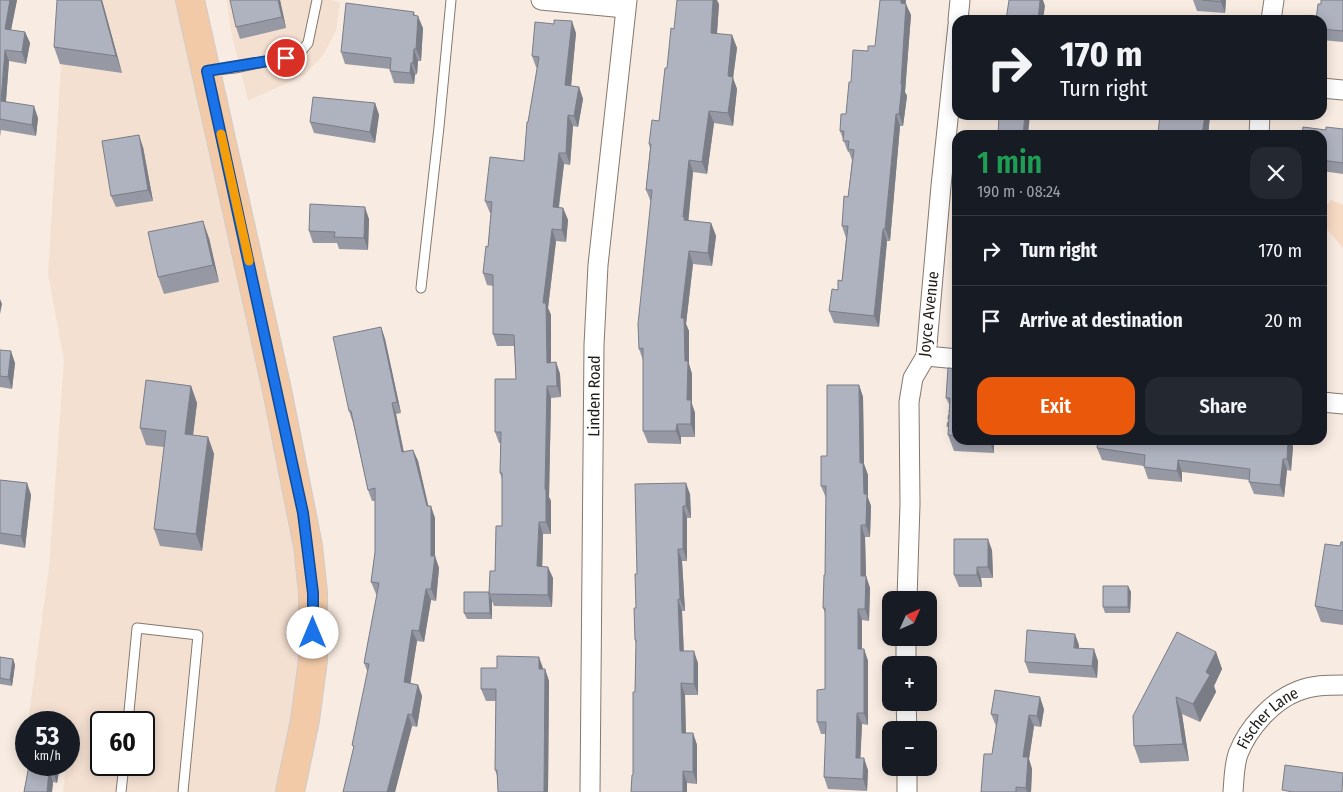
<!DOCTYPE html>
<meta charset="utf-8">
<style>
body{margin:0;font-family:"Fira Sans Condensed",sans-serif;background:#242831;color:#f1f3f6;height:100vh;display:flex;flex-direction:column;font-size:19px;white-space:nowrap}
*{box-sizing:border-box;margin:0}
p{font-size:16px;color:#9ea1a6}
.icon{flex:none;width:28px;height:28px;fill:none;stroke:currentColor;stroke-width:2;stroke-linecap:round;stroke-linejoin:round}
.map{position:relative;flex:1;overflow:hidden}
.sheet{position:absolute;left:952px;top:130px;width:375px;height:315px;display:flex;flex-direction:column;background:#171b24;border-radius:15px;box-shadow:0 2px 12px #0003}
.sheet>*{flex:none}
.top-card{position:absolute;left:952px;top:15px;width:375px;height:105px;border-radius:15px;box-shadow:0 2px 12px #0003;background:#171b24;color:#f1f3f6;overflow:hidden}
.needle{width:32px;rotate:45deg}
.controls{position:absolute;left:882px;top:591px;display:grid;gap:10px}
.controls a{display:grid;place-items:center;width:55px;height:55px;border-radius:10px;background:#171b24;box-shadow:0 2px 12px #0003;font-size:25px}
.speed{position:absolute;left:15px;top:711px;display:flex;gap:10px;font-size:25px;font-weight:700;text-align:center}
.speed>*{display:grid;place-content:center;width:65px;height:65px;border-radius:50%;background:#171b24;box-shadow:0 2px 12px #0003;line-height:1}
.speed small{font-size:12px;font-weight:400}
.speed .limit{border:2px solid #111;border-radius:8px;background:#fff;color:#111}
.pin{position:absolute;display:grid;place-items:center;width:42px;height:42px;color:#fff;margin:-21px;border:2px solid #fff;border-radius:50%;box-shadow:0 1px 5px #0007}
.me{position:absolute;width:55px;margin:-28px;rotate:0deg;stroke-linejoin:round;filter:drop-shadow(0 0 4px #0008)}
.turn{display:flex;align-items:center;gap:18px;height:105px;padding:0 25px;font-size:22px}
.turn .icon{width:65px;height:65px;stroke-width:2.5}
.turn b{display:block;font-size:35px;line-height:42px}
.round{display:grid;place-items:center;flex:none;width:52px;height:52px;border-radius:15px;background:#242831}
.overview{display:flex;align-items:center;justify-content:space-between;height:85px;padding:0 25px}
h1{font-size:30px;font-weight:600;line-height:38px;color:#1e9e55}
.cta{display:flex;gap:10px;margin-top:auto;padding:10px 25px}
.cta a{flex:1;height:58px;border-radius:15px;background:#ea580c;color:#fff;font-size:20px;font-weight:600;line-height:58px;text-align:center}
.cta a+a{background:#242831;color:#f1f3f6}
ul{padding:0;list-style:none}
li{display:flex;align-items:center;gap:15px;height:70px;padding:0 25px;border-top:1px solid #363941}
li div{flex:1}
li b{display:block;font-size:19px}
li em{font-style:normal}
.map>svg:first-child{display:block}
.built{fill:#f4e0d1;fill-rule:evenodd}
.green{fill:#f7dac3}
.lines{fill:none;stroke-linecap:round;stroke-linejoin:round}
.service-casing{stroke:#84786f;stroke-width:11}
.minor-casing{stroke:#84786f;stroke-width:21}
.primary-casing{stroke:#cecdcc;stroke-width:30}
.path{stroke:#968d86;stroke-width:3;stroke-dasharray:5 2.5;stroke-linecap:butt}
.service{stroke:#fff;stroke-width:9}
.minor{stroke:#fff;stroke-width:19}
.primary{stroke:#f2caa8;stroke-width:28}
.wall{fill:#9699a4}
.shaded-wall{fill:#7a7d86}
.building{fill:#afb2bf;stroke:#7a7d86}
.route-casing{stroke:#114b97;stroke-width:12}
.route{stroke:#1a73e8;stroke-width:9}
.slow{stroke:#f59e0b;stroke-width:9}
.labels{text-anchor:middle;stroke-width:5;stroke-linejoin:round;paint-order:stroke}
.street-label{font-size:16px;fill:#211d19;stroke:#fff}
</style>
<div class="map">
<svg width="1343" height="792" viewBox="0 0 1343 792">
<rect width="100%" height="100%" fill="#f8ebe1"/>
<path class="built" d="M65,0h125l118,546 -18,246h-227l3,-27h3v-43h-41l21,-155 15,-206 -16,-87zM101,722h43v43h-43z
M227,0h103l10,2 -4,29 -14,26 -18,18 -56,26 -17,-70z"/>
<path class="green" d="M1331,200l12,5v43l-19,-22 -1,-17z"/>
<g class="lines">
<g class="service-casing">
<path id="service" d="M208,71l27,-3 63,-13 10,-12 9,-43
M421,288l18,-161 12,-127
M128,722l9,-94 61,7 -15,157
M121,792l3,-27"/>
</g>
<g class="minor-casing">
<g id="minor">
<path d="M541,0l84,8"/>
<path d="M958,20l2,-20"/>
<path d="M1271,20l3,-20"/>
<path d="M1322,88l21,2"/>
<path d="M1259,135l1,-20"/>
<path d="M926,356l32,3"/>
<path d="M1322,402l21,2"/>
<path d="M907,600l3,-96 -1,-102 4,-24 13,-22 15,-170 17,-161"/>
<path d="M906,665v-27"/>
<path d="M906,702l1,28"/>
<path d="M907,768v24"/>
<path id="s1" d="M590,792l4,-447 4,-80 29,-265"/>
<path id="s2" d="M1233,792c1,-12 1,-26 5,-38 10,-26 34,-53 60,-63 14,-6 30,-6 45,-6"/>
</g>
</g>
<g class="primary-casing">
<path id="primary" d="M190,0l87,390 31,156 5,47v67l-8,60 -15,72"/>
</g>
<path class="path" d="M948,427l2,-16"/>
<use href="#service" class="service"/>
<use href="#minor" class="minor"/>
<use href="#primary" class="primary"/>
</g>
<path class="wall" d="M0,0h17l-6,30 14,2 5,11 -4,21 -17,-3 -3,41 32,16 -2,18 -35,-6 -1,7z
M102,0l20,73 -62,-9 -6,-17z
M280,0l6,28 -46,11 -4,-12z
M1193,0h33l-1,13 -28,-2z
M1343,0v42l-21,-2v-20l-1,-16z
M905,3l6,12 -6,77 2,4 -4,30h-3l-10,115h-3l-8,86 -45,-4 -5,-12 13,-30 4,-43 -4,-12 6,-29 4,-37 -3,-8h-1l-8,-21 6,-17 5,-32 17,-31 7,-5z
M719,4l-2,30 15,1 5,13 -4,30 4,11 -4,37 -19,-3 -7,51 -14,-2 -5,49 23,2 5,13 -4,30 -19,-2 -7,60 3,7v33l3,10v30l3,9v24h-14v7l-33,-1 -5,-12v-71l-4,-11 12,-147 -5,-12 4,-41 -1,-5 10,-23 15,-92z
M414,12l1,4 8,12 -2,33h-3l-1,13 -2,1 -1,9 -20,-1 -4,-12v-2l-45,-5 -4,-12z
M576,33l-5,53 8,1 4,12 -5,28 -5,-1 -3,39 -6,-1 -5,44h4l5,12 -2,22 -10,-1 -8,67 3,7v48l5,-1 4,12 1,23 -10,1 -2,99 2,4v33h-8l-1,32 11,12 -1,29 -58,-1 -2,-5v18h-25l-3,-6 25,-21 6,-21 7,-45v-47l-2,-6 1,-30h-2l-4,-11 21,-53 -2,-33h-17l-4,-12v-48l-6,-1 -4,-12 5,-26 3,-34h-1l-5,-12 39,-40 4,-39 9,-54 -1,-1 -4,-11z
M375,103l4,12 -4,28 -61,-10 -4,-11z
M1210,116l-2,19h-50v-2z
M1343,129v45l-21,-3v-36l4,-5z
M143,147l10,54 -37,6 -5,-11z
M369,219l-1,31 -29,-1 -2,-6h-24l-4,-12z
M209,238l10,44 -55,12 -6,-17z
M381,327l4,12 16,74 -5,1 8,38 9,-2 5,11 10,45 7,12v38l4,12 -3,33 -5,-1 -7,42 -7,-1 -7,42 8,2 4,11 -5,31 -5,-1 -17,66h-52l11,-44 -2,-3 16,-72 -4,-10 13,-69h-1l-5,-12 4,-30v-51h-3l-4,-11 -15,-67 -4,-12z
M0,350l15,13 -3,26 -12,-2z
M958,369v71h36v13l-40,-2 -6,-16 2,-29 -4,-8z
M859,385l4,12 1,67 4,11v23l3,8 -1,31h-5l1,39 4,12 -1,33 -7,-1v29h2l4,12v64l-6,-1 -2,34 8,12 -1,21 -39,-2 -4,-12 2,-43h-5l-4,-12 8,-33v-76l-2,-5 2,-33 1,-77 -5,-12 6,-30z
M191,386l6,17 -4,32 15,2 6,17 -12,97 -42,-5 -6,-17 10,-82 -18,-2 -6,-17z
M1098,440h193l2,7 -2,24 -4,-1 -3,27 -30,-3 -5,-12v-2l-67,-8v10l-34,-3 -4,-12v-1l-42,-6 -5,-12z
M0,480l27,3 4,12 -6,53 -25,-4z
M690,494l1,24h-4v43h-5l3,50h-3l2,40 14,12v32h-13l1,38h7l4,12v39l-10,-1v9h-56l2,-17 3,-131 -1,-4 2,-66z
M1343,542v83l-22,-3 -6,-16 25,-60z
M992,550l1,28h-12l1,9h-23l-5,-12z
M1128,586l3,6 -1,21h-25l-2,-6z
M1079,645v3l19,13 -1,17 -68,-5 -4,-11z
M1216,652l6,17 -8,17 2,6 -16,30 -18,-8 7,47 -49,2 -6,-17 -1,-30z
M0,657l13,2 2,6 -3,21 -12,-2z
M543,669h2l4,12 -1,111h-50v-14l-3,-8 1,-69h-10l-5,-12z
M1044,709l-3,18 -7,-1 -5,33 3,10 -1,23h-50l11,-38 4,-28 -5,-12z
M29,765h31l-3,18 -4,-1 -1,10h-28z"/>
<path class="shaded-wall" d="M10,0h7l-8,40 -4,-11z
M101,0h1l20,73 -6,-17z
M278,0h2l6,28 -4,-11z
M713,0h4l2,4 -3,42 -5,-13z
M901,0h5l-1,15 -4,-12z
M1040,0h3l2,6 -2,14h-5z
M1221,0h5l-1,13 -4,-11z
M906,4l5,11 -6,77 2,4 -4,30 -4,-12z
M418,16l5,12 -2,33 -5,-12z
M572,21l4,12 -6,64 -5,-12z
M25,32l5,11 -4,21 -4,-12z
M732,35l5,13 -4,30 4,11 -4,37 -5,-13v-37z
M414,49l4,12 -1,13 -4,-11z
M5,50l4,11 -4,51 -4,-11z
M411,63l4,12 -1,9 -4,-11z
M579,87l4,12 -5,28 -4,-11z
M375,103l4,12 -4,28 -5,-11z
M34,106l4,12 -2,18 -4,-11z
M709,111l5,12 -7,51 -5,-12z
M896,114l4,12 -10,115 -5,-12z
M568,115l5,11 -3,39 -4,-12z
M1025,115h5l-2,20h-5z
M1205,115h5v1l-2,19h-6z
M139,135l4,12 10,54 -5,-11z
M559,153l5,11 -7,55 -4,-12z
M689,160l4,12 -5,53 -5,-8z
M365,207l4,12 -1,31 -4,-12z
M563,208l5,12 -2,22 -4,-12z
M203,221l6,17 10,44 -6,-17z
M711,223l5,13 -4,30 -4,-13z
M552,229l4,12 -8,67 3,7v59l-4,-11 -4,-60z
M883,229l4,12 -8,86 -5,-11z
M689,251l4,13 -7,60 3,7v33l3,10v30l3,9v24l-4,-13 -4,-24 -6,-82z
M0,299l2,5 -2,10z
M381,327l4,12 16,74 -4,-11z
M11,351l4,12 -3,26 -4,-12z
M556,362l4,12 1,23 -4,-11z
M859,385l4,12 1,67 4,11v23l3,8 -1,31 -4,-12 -2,-31 -4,-31z
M191,386l6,17 -6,48 -6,-17z
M547,386l4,12 -2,99 2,4v33l-5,-12 -1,-33z
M392,403l4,11 10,50 -4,-12z
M677,424l4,13v7l-5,-13z
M208,437l6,17 -12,97 -6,-17z
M989,440h5v13z
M1288,440h3l2,7 -2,24 -4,-12z
M413,450l5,11 13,56v-11l4,12v39v-1l4,12 -3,33 -5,-12 -4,-83z
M1283,459l4,11 -3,27 -4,-12z
M1178,460l4,12v10l-5,-11z
M27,483l4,12 -6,53 -4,-12z
M686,483l4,11 1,24 -5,-12z
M683,506l4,12v43l-4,-12z
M539,522l4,12 -1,44 -5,-12z
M861,525l4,12 1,39 4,12 -1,33 -4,-12 -4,-33z
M988,539l4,11 1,28 -5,-11z
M678,549l4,12 3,50 -5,-12z
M548,567l5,11 -1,29 -4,-12z
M977,567l4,11 1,9 -5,-12z
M1128,586l3,6 -1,21 -2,-6z
M426,589l5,11 -7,42 -5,-11z
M490,595l2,6v18l-2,-6z
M678,599l4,12 2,51 -4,-11z
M858,609l4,11v41l-4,-12z
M412,630l5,11 -8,52 -5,-11z
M1075,634l4,11 -1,14 -4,-11z
M864,649l4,12v64l-4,-12z
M1094,649l4,12 -1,17 -5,-12z
M694,651l4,12v32l-4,-11z
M1216,652l6,17 -8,17 2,6 -16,30 -7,-18 13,-32z
M539,657l4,11 1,13 -5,-12z
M13,659l2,6 -3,21 -2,-6z
M545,669l4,12 -1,111h-4z
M681,683l4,12 1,50 -4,-12z
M418,685l4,11 -5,31 -5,-12z
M1040,697l4,12 -3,18 -4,-11z
M1176,697l6,17 7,47 -6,-17z
M857,713l5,11 -2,45 -4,-11z
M408,714l4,12 -17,66h-8z
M1029,715l5,11 -5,33 3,10 -1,23h-4l-1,-4 -3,-31z
M693,733l4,12v39l-4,-12z
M864,758l4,12 -1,21 -4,-12z
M54,765h6l-3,18 -4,-11z
M49,771l4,11 -1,10h-5z
M683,771l4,12v9h-4z"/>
<path class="building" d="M0,0h10l-5,29 20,3 -3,20 -17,-2 -4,51 33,5 -2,19 -32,-6z
M57,0h44l15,56 -62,-9z
M230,0h48l4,17 -46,10z
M677,0h36l-2,33 21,2 -4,41 5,1 -5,36 -19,-2 -7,51 -13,-2 -6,57h2l-1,3 27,3 -3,30 -19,-2 -8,67h3l1,43h3l-1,39h4v24h-14l-1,7h-33v-83l-4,1 -1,-25 14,-134h-6l5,-46h-2l3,-24 7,1 6,-53h2l4,-40 3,1z
M880,0h21v3l5,1 -5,80h1l-3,30h-3l-11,115h-2l-9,87 -45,-5 3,-22 6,1v-10l4,1 6,-55h-6l2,-30 4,1 6,-47 -6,-1 1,-8h-6l1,-10h-4l1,-17h5l3,-32h2l2,-32 15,1v-5h7z
M1009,0h31l-2,20h-32z
M1202,0h19v2z
M1321,0h22v31l-21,-2v-9h-6l2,-16h3z
M346,3l68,9 -1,3 5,1 -2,33h-2l-1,14h-2l-1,10 -20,-2 1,-13 -50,-6z
M554,20l18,1 -7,64 14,2 -5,29 -6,-1 -2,38h-7l-6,54 10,1 -1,22 -10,-1 -9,74h3l1,60 9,-1 1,24h-10l-2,103h1v33h-7l-2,44 11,1v28l-59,-1 1,-23h5l1,-45h6v-53h-2l1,-41h-6v-53h21l-2,-44 -21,-1v-59l-10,-2 3,-27 2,1 4,-45 -7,-1 5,-44 34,4 3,-39h1l11,-65 -7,-1 3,-34 19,2z
M313,97l62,6 -5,29 -60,-10z
M999,115h26l-2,20h-25z
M1160,115h45l-3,20h-29l-15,-2z
M1303,127l23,3v-3l17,2v34l-21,-3v-25h-20z
M139,135l9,55 -37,6 -9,-55z
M310,204l55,3 -1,31 -30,-1 1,-5 -26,-1z
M203,221l10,44 -55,12 -10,-45z
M381,327l16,75 -5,1 10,49 11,-2 14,56h4v50h4l-4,33h-5l-7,42 -7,-1 -8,52 14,3 -6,30 -4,-1 -21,78h-44l11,-46 -2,-1 17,-81 -5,-1 15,-80 -8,-1 4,-30v-64l-7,2 -17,-79h-2l-16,-74z
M0,350l11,1 -3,26 -8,-1z
M948,368l10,1v67l-10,-1 2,-37h-4z
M146,380l45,6 -6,48 23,3 -12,97 -42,-5 12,-98 -26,-3z
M827,385h32l1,78h3l1,31h3l-1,31h-5v51h5l-1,33h-7v40h6v64h-7l-1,45h8l-1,21 -39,-2 2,-55h-9v-32l8,-1v-81h-2l1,-33h1l1,-89h-5v-30h6z
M1098,440h190l-1,19h-4l-3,26 -31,-3 1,-13 -72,-9 -1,11 -33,-4 1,-12 -48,-7z
M0,480l27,3 -6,53 -21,-3z
M686,483v23h-3v43h-5l2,50h-2l2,52h14v33l-13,-1 1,50h11v39l-10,-1v21h-52l1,-17h1v-83h2l1,-52h-1l-1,-32h2l-1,-34h2l-2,-90z
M954,539h34v28h-11v8h-23z
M1341,542h2v69l-28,-5 10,-62 15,2z
M1103,586h25v21h-25z
M464,592h25l1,21h-26z
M1027,630l48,4 -1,14 20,1 -2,17 -67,-4z
M1177,632l39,20 -10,20 4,3 -17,29 -17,-7 7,47 -49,2 -1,-30z
M497,656l42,1v12h6l-1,123h-46l-1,-22h-2l1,-81h-15v-21h16z
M0,657l13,2 -3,21 -10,-2z
M995,690l45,7 -3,19 -8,-1 -6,42h5l-2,31 -10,-1v5h-35l3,-38h8l6,-39 -7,-1z
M29,765h25l-1,7 -4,-1 -2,21h-23z
M1285,765l58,8 -1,19h-49l-11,-2z"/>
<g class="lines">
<g class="route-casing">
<path id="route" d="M286,58l-79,13 96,442 10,80v40"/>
</g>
<use href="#route" class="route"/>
<path class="slow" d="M221,134l28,127"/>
</g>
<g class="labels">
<g class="street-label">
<text transform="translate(928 314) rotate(-84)" y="6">Joyce Avenue</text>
<text dy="6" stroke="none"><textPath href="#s1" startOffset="396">Linden Road</textPath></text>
<text dy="6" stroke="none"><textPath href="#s2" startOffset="86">Fischer Lane</textPath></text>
</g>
</g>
</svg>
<div class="controls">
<a><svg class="needle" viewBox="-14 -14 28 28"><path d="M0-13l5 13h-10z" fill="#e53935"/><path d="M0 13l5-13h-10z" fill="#9ea1a6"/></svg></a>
<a>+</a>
<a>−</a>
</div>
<div class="speed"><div>53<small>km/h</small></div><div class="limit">60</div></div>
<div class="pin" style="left:286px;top:58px;background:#d93025"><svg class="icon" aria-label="arrive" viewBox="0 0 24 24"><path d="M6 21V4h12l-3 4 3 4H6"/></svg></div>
<svg class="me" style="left:313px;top:633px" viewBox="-20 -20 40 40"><circle r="19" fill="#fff"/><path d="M0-13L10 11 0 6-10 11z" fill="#1a73e8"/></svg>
<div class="top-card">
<div class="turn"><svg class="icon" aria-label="right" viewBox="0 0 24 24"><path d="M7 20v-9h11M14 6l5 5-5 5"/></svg><div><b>170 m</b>Turn right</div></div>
</div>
<section class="sheet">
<div class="overview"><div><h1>1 min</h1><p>190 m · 08:24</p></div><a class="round"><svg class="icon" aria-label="close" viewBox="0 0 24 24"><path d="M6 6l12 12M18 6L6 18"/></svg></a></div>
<ul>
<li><svg class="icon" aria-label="right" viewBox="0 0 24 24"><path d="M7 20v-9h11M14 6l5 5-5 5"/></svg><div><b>Turn right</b></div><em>170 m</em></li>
<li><svg class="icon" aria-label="arrive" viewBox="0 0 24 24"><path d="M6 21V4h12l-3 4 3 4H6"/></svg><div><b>Arrive at destination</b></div><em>20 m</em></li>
</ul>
<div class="cta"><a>Exit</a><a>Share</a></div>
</section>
</div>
